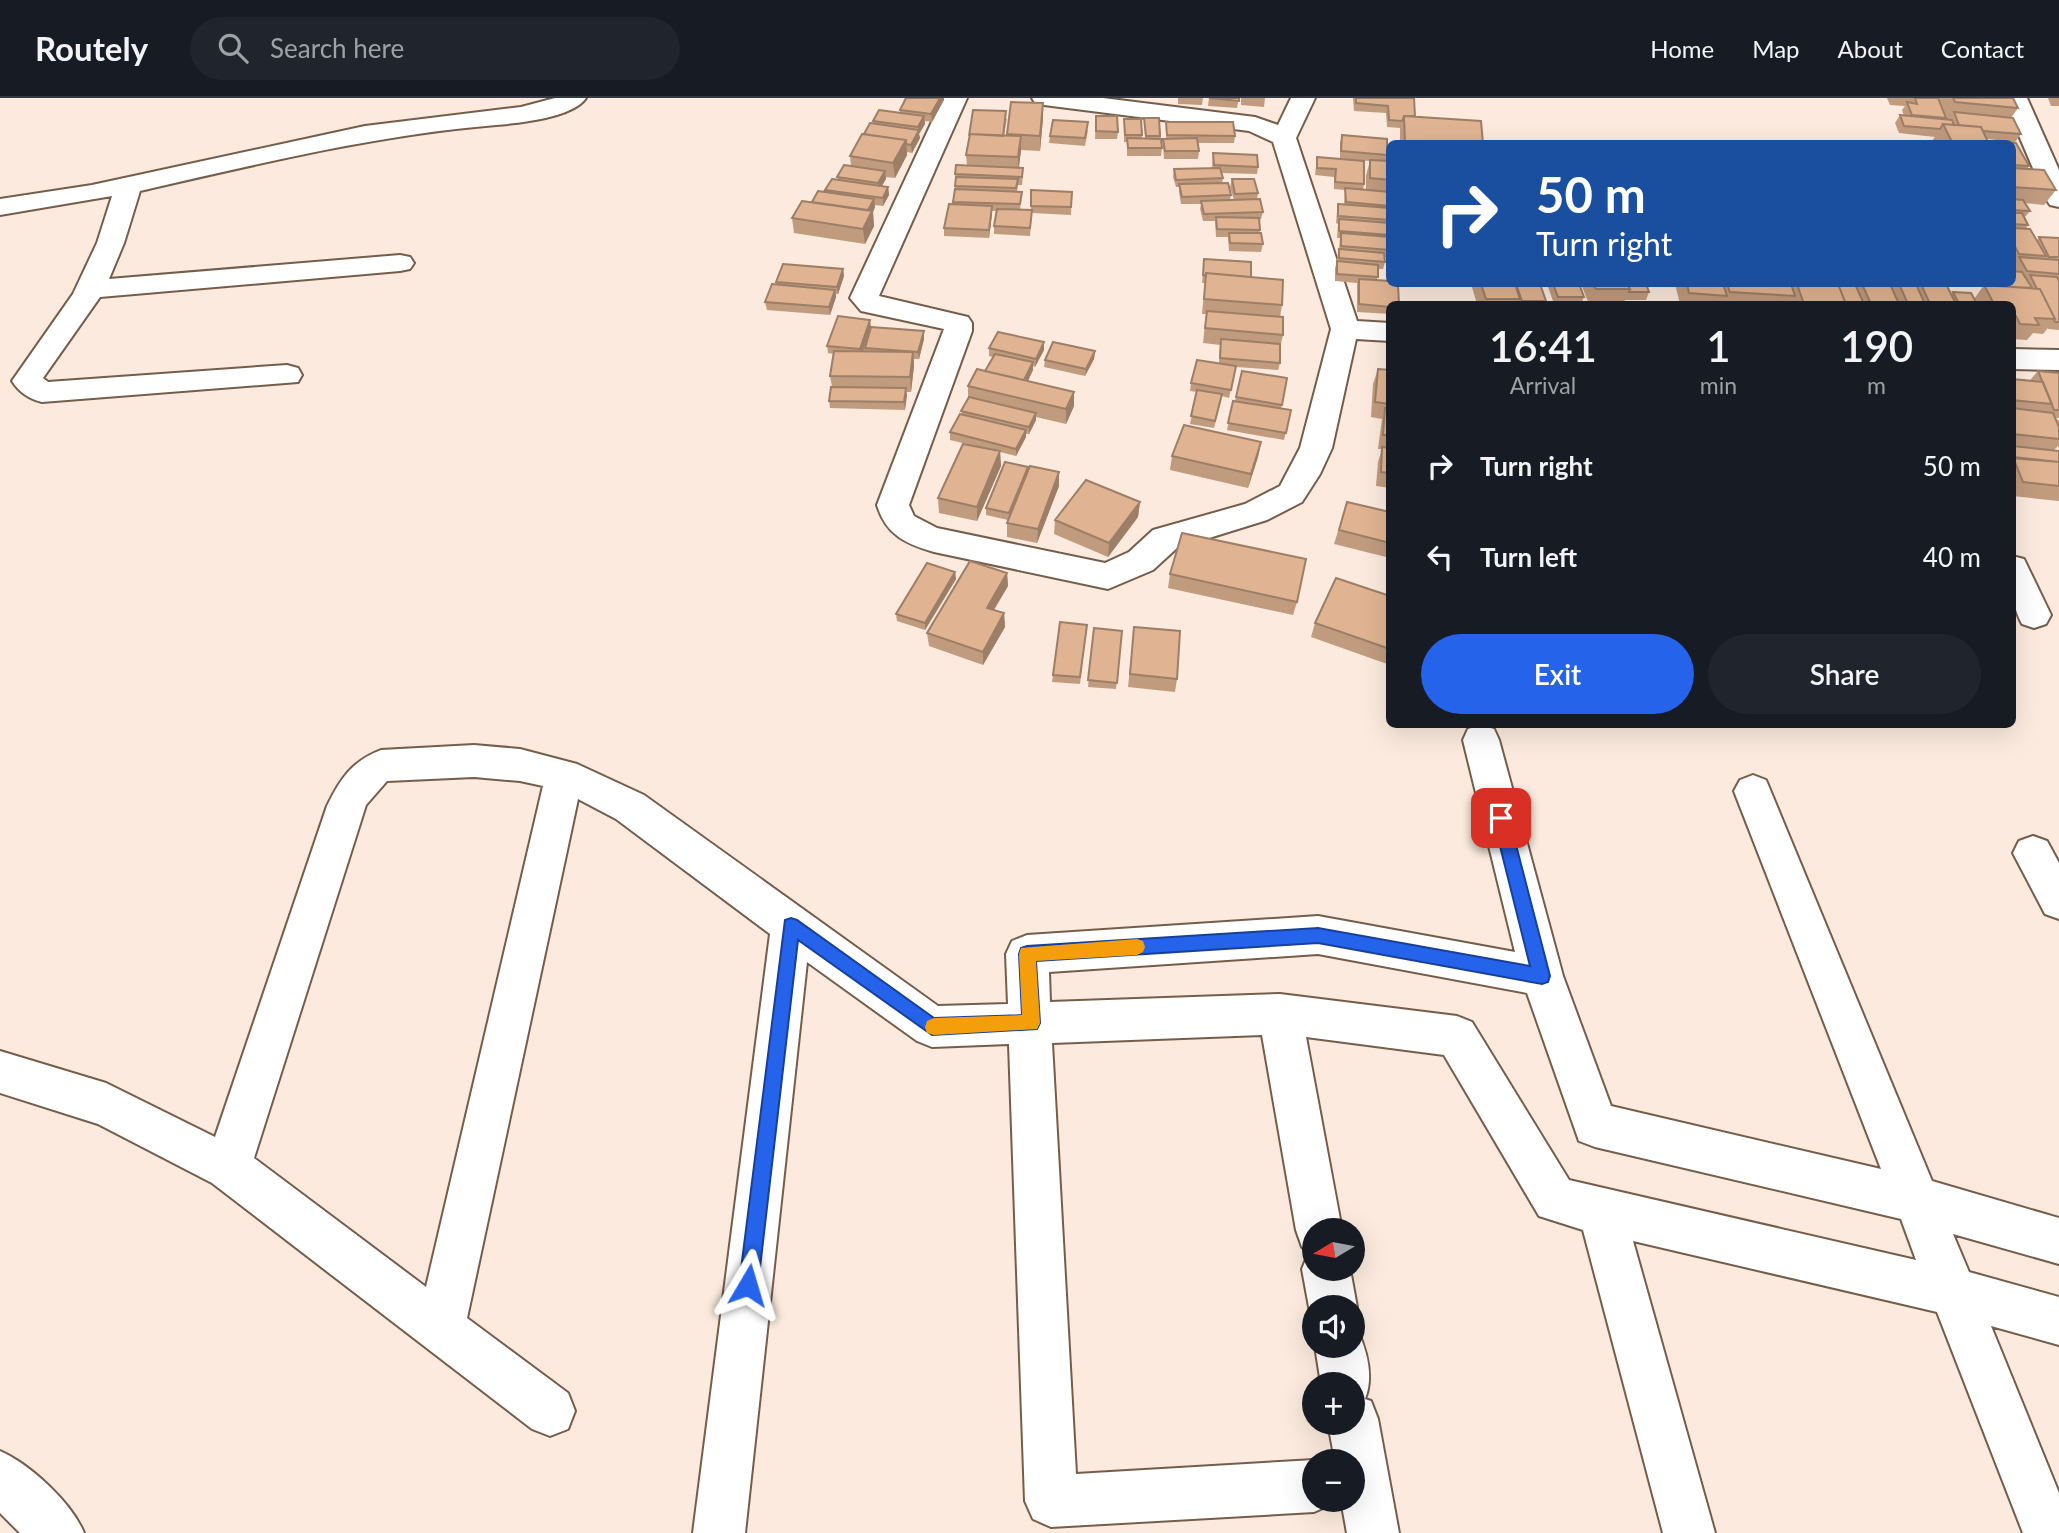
<!DOCTYPE html>
<meta charset="utf-8">
<style>
body{margin:0;font-family:Lato,sans-serif;background:#20242c;color:#f1f3f6;height:100vh;display:flex;flex-direction:column;font-size:26px;white-space:nowrap}
*{box-sizing:border-box;margin:0}
p{font-size:23px;color:#9ea1a6}
.icon{flex:none;width:38px;height:38px;fill:none;stroke:currentColor;stroke-width:2;stroke-linecap:round;stroke-linejoin:round}
.map{position:relative;flex:1;overflow:hidden}
.side{position:absolute;left:1386px;top:203px;width:630px;height:427px;display:flex;flex-direction:column;background:#171b24;border-radius:10px;box-shadow:0 7px 28px #0002}
.side>*{flex:none}
.top-card{position:absolute;left:1386px;top:42px;width:630px;height:147px;border-radius:10px;box-shadow:0 7px 28px #0002;background:#1a4fa0;color:#fff;overflow:hidden}
.needle{width:46px;rotate:260deg}
.tools{position:absolute;left:1302px;top:1120px;display:grid;gap:14px}
.tools a{display:grid;place-items:center;width:63px;height:63px;border-radius:50%;background:#171b24;box-shadow:0 7px 28px #0002;font-size:35px}
.pin{position:absolute;display:grid;place-items:center;width:60px;height:60px;color:#fff;margin:-30px;border-radius:14px;box-shadow:0 4px 10px #0006}
.me{position:absolute;width:77px;margin:-38px;rotate:7deg;stroke-linejoin:round;filter:drop-shadow(0 0 5px #0008)}
.turn{display:flex;align-items:center;gap:24px;height:147px;padding:0 35px;font-size:32px}
.turn .icon{width:91px;height:91px;stroke-width:2.5}
.turn b{display:block;font-size:49px;line-height:60px}
.eta{display:flex;justify-content:space-evenly;align-items:center;height:119px;text-align:center}
.eta b{font-size:42px;font-weight:600;line-height:49px}
.button{display:flex;gap:14px;margin-top:auto;padding:14px 35px}
.button a{flex:1;height:80px;border-radius:42px;background:#2563eb;color:#fff;font-size:28px;font-weight:600;line-height:80px;text-align:center}
.button a+a{background:#20242c;color:#f1f3f6}
ul{padding:0;list-style:none}
li{display:flex;align-items:center;gap:21px;height:91px;padding:0 35px}
li div{flex:1}
li b{display:block;font-size:26px}
li em{font-style:normal}
header{display:flex;align-items:center;gap:42px;box-sizing:border-box;height:98px;padding:0 35px;background:#171b24;border-bottom:2px solid #363941}
header strong{font-size:33px}
nav{display:flex;gap:38px;margin-inline-start:auto;font-size:24px}
.search{width:490px;height:63px;background:#20242c;display:flex;align-items:center;gap:18px;box-sizing:border-box;padding:0 24px;border-radius:38px;color:#9ea1a6;font-size:26px}
.map>svg:first-child{display:block}
.lines{fill:none;stroke-linecap:round;stroke-linejoin:round}
.minor-casing{stroke:#755d4b;stroke-width:4}
.minor{fill:#fff;fill-rule:evenodd}
.wall{fill:#c19b7e}
.shaded-wall{fill:#9d7e66}
.building{fill:#e0b492;stroke:#9d7e66;stroke-width:2}
.route{fill:#2563eb;stroke:#184099;stroke-width:2}
.slow{fill:#f59e0b}
</style>
<header>
<strong>Routely</strong>
<div class="search"><svg class="icon" aria-label="search" viewBox="0 0 24 24"><circle cx="10" cy="10" r="6"/><path d="M15 15l6 6"/></svg>Search here</div>
<nav><a>Home</a><a>Map</a><a>About</a><a>Contact</a></nav>
</header>
<div class="map">
<svg width="2059" height="1435" viewBox="0 0 2059 1435">
<rect width="100%" height="100%" fill="#fbeadd"/>
<g class="lines">
<g class="minor-casing">
<path id="minor" d="M555,0h31c-14,20 -67,25 -90,27 -121,10 -238,39 -356,66l-16,52 -15,36 291,-24 10,2 4,6 -4,6 -10,2 -300,26 -57,81 5,4 239,-17 11,3 4,7 -4,7 -256,20c-13,-3 -23,-10 -30,-21l61,-87 24,-51 15,-47 -112,19v-16l92,-14 273,-59 156,-19z
M943,0h24l-88,198 89,21 4,6v8l-63,174 5,11 23,12 168,35 24,-11 24,-22 92,-26 35,-18 20,-38 31,-119 -58,-187 -24,-11 -205,-26 -9,-2 -3,-5h71l152,19 23,8 13,-27h24l-19,40 61,183 33,2v18l-34,-2 -24,109 -12,26 -18,28 -35,18 -90,28 -24,22 -45,19 -174,-37c-28,-8 -48,-17 -57,-47l67,-176 -83,-18 -11,-13z
M2003,0h24l32,72v37l-9,-2 -4,-6z
M2012,251l47,1v20l-47,-1z
M2012,458l12,3 27,56 -5,9 -12,4 -12,-4c-12,-22 -10,-44 -10,-68z
M1481,627l13,4 5,11 64,236 48,130 270,63 -147,-378 6,-11 13,-5 13,5 166,401 127,37v46l-106,-30 16,38 90,25v48l-68,-19 68,167v40h-36l-86,-221 -304,-71 82,292h-52l-80,-303 -44,-14 -95,-161 -138,-18 36,193h-28v39h36l7,38 -4,11v-11h-39v13l-5,-13 -7,-38 7,-17 4,-1 -11,-4 -6,-17 -34,-195 -210,8 24,431 238,-14 3,1h-3v39h20l-2,4 -18,8 -263,15 -18,-8 -8,-18 -16,-457 -77,3 -15,-6 -110,-79 -62,571h-52l77,-599 -154,-115 -38,-20 -111,519 101,75 7,18 -7,18 -18,7 -18,-7 -320,-246 -114,-59 -98,-31v-42l106,32 109,54 112,-331c13,-27 25,-45 54,-56l93,-5 46,4 57,15 67,31 294,211 70,-2 -2,-50 6,-13 15,-6 291,-19 197,36 -52,-212 5,-11zM474,679l46,4 23,5 -117,501 -172,-129 112,-353 21,-24zM1318,856l209,39 52,148 16,6 306,72 15,41 -347,-80 -97,-158 -15,-6 -177,-22 -230,8 -1,-30z
M2033,738l14,5 12,22v56l-14,-5 -32,-61 6,-12z
M1353,1229l4,2c10,22 17,47 8,70l6,2 7,18 21,114h-52l-6,-33h12v-39h-18l-7,-38h25v-39h-32l-6,-38h38z
M0,1353c30,13 72,52 84,82h-64l-20,-20z"/>
</g>
<use href="#minor" class="minor"/>
</g>
<path class="wall" d="M1178,0h25l-1,7 -24,-1z
M1209,0h30l-2,10 -29,-2z
M1241,0h24l-1,9 -23,-2z
M1353,0h61l1,18 68,28h-83v-16l-13,-1 -1,-14 -32,-2z
M1887,0h126l5,10 -7,10h2l8,16 -6,8 -28,-3 1,2 28,2 13,23 -2,3 17,1 12,20 -12,15 -19,-2 5,8 -6,7 4,7 -2,3 4,1 7,11 2,-3 20,1v92l-11,-1v-1l-5,6 -10,-1 -6,7 -15,-1v-35h-113l-9,-20h26v1l2,-1h28l5,10 2,-2 18,1 3,6 10,-14h1v-1h27v-13h4l-3,-6 2,-3h-2l-1,-2v-116h-77l-2,-5 2,-2 -36,-4 -4,-10 5,-8 4,1 -2,-6 3,-4 -15,-1z
M2048,0h11v8h-8z
M944,2l-12,22 -7,-1v3l-6,10 1,4 -8,15 -5,-1v3l-12,23 -10,-1 1,2 -4,7 6,1 1,8 -6,11 -8,-1v2l-2,5 1,14 -9,18 -71,-11 -2,-15 34,-26 -1,-2 13,-10 -1,-3 14,-11 -1,-10 14,-22 9,-10v-3l27,-8v-3z
M1011,4l32,1v15l-3,33 -19,-1 -2,18 4,7 -1,10h-4l-1,7h5l-2,18h11v-20l41,2 -1,23 -39,-2 -2,23 -36,-2v-8l3,-15h-5l-3,27 -45,-2v-8l9,-24 2,-15v-15l12,-9 -1,-10 41,-37 -3,18h3z
M1096,18l22,16 -1,7h-22z
M1144,20h15l3,30 -1,8h-34v-14h-3v-23l18,16v3h3z
M1166,24l69,14 -1,7h-36l1,8 -1,8h-34l-1,-13v-7h3z
M1088,32l-3,16 -36,-3 1,-7z
M1342,37l45,20 -1,6h4v97l-5,-1v5l-2,7h-5l-1,11 13,24v10l-33,-2v-29l-22,-2v-12l4,-20 1,-11h-3l1,-14 -2,-1 1,-12 1,-7h6l1,-14 -11,-1v-12l-19,-2 2,-18 47,27 -1,6h3v-15l4,-14 -30,-2v-16z
M1213,55l45,14 -1,7 -35,-1 1,5 -1,5 9,12 -1,5h4l-4,-13 2,-8 26,14 -1,6 6,13 -2,7 -2,1 1,13 3,11 -2,8 -32,-1 -1,-14h-12l-1,-16h-12l-3,-12 1,-5h-20l-2,-12v-5h-3l-3,-10 1,-8 38,-1z
M1204,161l47,18 31,28 -2,12 3,18 -3,13v15l-2,7 -42,-3 -7,31 -7,-2 -8,32 -24,-4 7,-32 -7,-1 1,-8 28,-20 1,-18 -17,-2 3,-29h-4l3,-31h-3z
M843,171l1,7 -6,18h-2v3l-6,18 -63,-5 -2,-8 12,-17 -1,-3z
M1471,186h69l6,17 -1,3h-68z
M1547,186h32l5,13 -3,7h-27z
M1581,186h65l3,8 -3,8h-21l-2,4h-34z
M1675,186h215l9,20h-219z
M871,229l53,4v8l-5,20h-5v7l-3,26h-5l-1,18 -75,-2 -1,-7 3,-14 -2,-11 4,-22 -6,-1 -1,-7z
M989,250l55,2 -9,17 -2,-1v4l-5,11 46,11v14l-8,18 -30,-7v3l-7,14h-3v3l-10,19 -16,-4 1,14 -24,55 -38,-8 -1,-15 49,-49 -37,-9v-8l12,-18 -1,-3 7,-13v-12l17,-15 8,-14 -4,-1z
M1095,253l-1,8 -9,17 -41,-9 1,-7z
M1378,271l12,1v118l-14,-2 2,-24 4,-13h-4l4,-30 -11,-2 2,-33z
M1242,273l45,7 -6,31 10,1 -7,30 -57,-10 6,-29h2z
M2038,273l21,2v45h-4l1,2h3v29l-1,-3 -4,4 5,1v50l-47,-5v-117l20,2 -1,-2z
M1261,344l-3,15 -10,31 -78,-18 2,-14z
M1028,369v4l31,1v14l-22,57 -30,-6v-14l1,-3 -22,-5v-7z
M1140,404l-2,15 -30,40 -54,-23 1,-14z
M1347,404l43,10v46l-56,-14z
M955,474l1,7 -31,51 -28,-9 -1,-7z
M1007,475l1,13 -14,24 10,3 1,14 -22,38 -54,-19 -2,-13z
M1170,476l127,28 -4,13 -125,-27z
M1390,498v69l-79,-28 4,-14z
M1087,527l-7,59 -28,-2 1,-7z
M1134,529l43,52 -2,13 -47,-5z
M1094,530l28,3 -6,58 -28,-2z"/>
<path class="shaded-wall" d="M940,0h4v2l-12,22 -1,-8z
M1043,5v15l-3,33v-15z
M924,18l1,8 -6,10 1,4 -8,15 -1,-8 8,-14 -1,-4z
M1021,38v15l-3,21v-15z
M906,42l1,15 -12,23 -2,-15z
M885,73l1,8 -7,11 -1,-7z
M888,89l1,8 -6,11v-8z
M874,101l1,8 -2,5 1,14 -9,18 -2,-15 4,-15z
M992,108v8l-3,24v-8z
M843,171l1,7 -6,18 -1,-7z
M835,192l1,7 -6,18 -1,-8z
M870,222l1,7 -10,30 -1,-8z
M924,233v8l-5,20 -1,-7z
M1044,244v8l-9,17 1,-8z
M1095,253l-1,8 -9,17 1,-7z
M913,254l1,14 -3,26 -1,-15z
M1033,264v8l-9,19v-8z
M906,290l1,8 -2,14 -1,-8z
M1074,294v14l-8,18v-15z
M1036,315v7l-7,14v-7z
M1026,332v7l-10,19v-7z
M1261,344l-3,15 -10,31 3,-14z
M1000,353l1,15 -24,55v-14z
M1028,369v7l-19,46v-7z
M1059,374v14l-22,57 1,-14z
M1140,404l-2,15 -30,40 1,-14z
M955,474l1,7 -31,51v-7z
M1007,475l1,13 -21,35v-13z
M1004,515l1,14 -22,38v-13z"/>
<path class="building" d="M906,0h34l-9,16 -31,-4z
M1209,0h30v3z
M1356,0h58l1,18h-11l-2,5 -13,-1 -1,-14 -32,-3z
M1915,0h23l8,20 -34,-3 -5,-13 10,2z
M1953,0h60l5,10 -63,-6z
M1011,4l32,1 -3,33 -33,-2z
M879,12l45,6 -6,11 -45,-6z
M973,12l33,1 -3,25 -33,-2 -1,2z
M1954,14l59,6 8,16 -38,-3 -2,-4 -22,-2z
M1900,17l52,5 2,5 -11,-1 -3,5 -36,-3z
M1096,18h21l1,16 -22,-1z
M1404,18l77,5 2,23h-78z
M1144,20h15l1,18h-14z
M1124,21h17l1,16h-17z
M1053,22l35,2 -3,16 -35,-2z
M1166,24h67l2,14 -68,-1z
M870,25l49,7 -8,15 -5,-1v-4l-42,-6z
M1943,26l38,3 8,17h-36z
M862,36l44,6 -13,23 -43,-7z
M970,36l51,2 -3,21 -52,-2z
M1342,37l45,4v16l-46,-4z
M1127,40l34,1 1,9h-34z
M1197,40l2,13h-34l-2,-12z
M1988,43l28,2 13,23 -17,-1v-21h-23z
M1213,55l44,2 1,12 -44,-2z
M1317,59l47,4v23l-29,-2 1,-13 -19,-1z
M1370,62l20,1v19l-20,-2z
M844,67l41,6 -7,12 -41,-6z
M956,67l67,3 -1,9 -67,-3z
M1220,70l3,10 -47,2 -2,-11z
M2012,70l32,2 12,20 -44,-3z
M956,79l62,2 -2,9 -61,-2z
M832,81l56,8 -5,11 -58,-8z
M1232,81h22l4,14 -23,1z
M1228,85l3,12 -49,2 -3,-13z
M1345,90l45,4v14l-44,-4z
M955,91l67,3 -2,12 -67,-2z
M1031,92l41,2 -1,15 -40,-1z
M818,93l56,8 -6,11 -56,-8z
M1260,101l3,13 -59,2 -3,-13z
M2012,101l11,1 7,11 -18,-1z
M802,103l70,10 -9,18 -71,-11z
M949,106l43,2 -3,24 -45,-2z
M1338,106l52,4v12l-52,-4z
M997,111l35,1 -2,18 -36,-2z
M2012,115h10l6,12 -16,-1z
M1216,119l43,1 1,12 -43,-1z
M1339,121l51,4v12l-51,-4z
M2012,130l18,1 16,27 -27,-2 -7,-13z
M1229,135h32l2,11 -33,-1z
M1341,135l49,4v13l-49,-4z
M2039,139l20,1v19h-10z
M1339,151l45,4 1,9 -46,-4z
M2019,159l40,3v14l-32,-3z
M1204,161l47,3v15l-45,-4v3l-3,-1z
M1337,163l41,4v12l-41,-3z
M783,166l60,5 -6,18 -61,-5z
M2012,173l10,1 10,16 -36,-2 -2,-2h18z
M1206,175l77,7 -1,25 -78,-6z
M2030,177l27,2 2,4v41h-4l-1,-2 1,-1 -15,-30h-3z
M1359,181l31,2v3h8l1,20h-9v3l-31,-3z
M772,186l63,6 -6,17 -64,-5z
M1481,186h34l5,15h-34z
M1516,186h24l6,17h-24z
M1553,186h26l5,13h-26z
M1593,186h34l3,5h-34z
M1627,186h19l3,8h-20l1,-3z
M1687,186h36l4,12 -38,-3z
M1727,186h64l4,12 -65,-4z
M1797,186h41l8,20h-42z
M1838,186h17l9,20h-18z
M1862,186h28l9,20h-28z
M1899,186h17l9,20h-17z
M1921,186h25l10,20h-26z
M1984,187l56,4 15,30 -20,-1 4,7 -19,-1 -4,-8h-4v-12h-18z
M1953,194l18,1 6,11h-18z
M1207,213l76,6v18l-78,-7z
M838,218l32,4 -10,29 -33,-3z
M871,229l53,4 -6,21 -53,-4z
M998,234l46,10 -8,17 -47,-11z
M1221,241l59,5v19l-60,-5z
M1053,244l42,9 -9,18 -41,-9z
M834,253l79,1 -3,25 -80,-1z
M995,256l38,8 -9,18 -39,-9z
M1197,262l39,6 -5,24 -40,-7z
M977,271l97,23 -8,17 -98,-23z
M1378,271l12,1v34l-15,-2z
M1242,273l45,7 -5,27 -46,-8z
M2038,273l21,2v37h-5z
M2012,281l31,3 9,22 -40,-4z
M831,289l75,1 -2,14 -75,-1z
M1197,292l25,4 -7,27 -24,-5z
M969,299l67,16 -7,14 -68,-16z
M1233,303l58,9 -5,23 -58,-10z
M1385,310h5v27h-7z
M2012,310l41,5 6,14v12l-47,-5z
M960,316l66,16 -10,19 -66,-17z
M1184,327l77,17 -10,32 -79,-18z
M963,346l37,7 -23,56 -39,-9z
M2012,348l47,5v11l-47,-4z
M1382,349l8,1v25l-9,-1z
M2013,359l46,5v24l-36,-4z
M1005,364l23,5 -19,46 -23,-5z
M1030,368l29,6 -21,57 -31,-6z
M1086,382l54,22 -31,41 -54,-23z
M1347,404l43,10v31l-51,-13z
M1182,435l124,26 -9,43 -127,-28z
M970,463l37,12 -20,35 17,5 -21,39 -56,-19z
M927,465l28,9 -30,51 -29,-9z
M1336,480l54,18v53l-75,-26z
M1060,524l27,3 -7,52 -27,-2z
M1134,529l46,4 -3,48 -47,-5z
M1094,530l28,3 -5,52 -29,-3z"/>
<path class="route" d="M1501,714l5,2 3,4 41,158 -2,6 -6,2 -224,-41 -282,18 4,62 -3,6 -105,6 -134,-95 -40,345 -3,7 -7,3 -7,-3 -2,-7 46,-365 6,-2 6,2 137,98 88,-3 -3,-61 2,-6 6,-2 291,-18 212,38 -37,-148 2,-4z"/>
<path class="slow" d="M1137,841l6,2 2,6 -2,5 -6,3 -101,6 4,62 -3,6 -103,6 -7,-2 -2,-6 2,-6 7,-3 88,-3 -3,-61 2,-6z"/>
</svg>
<div class="tools">
<a><svg class="needle" viewBox="-14 -14 28 28"><path d="M0-13l5 13h-10z" fill="#e53935"/><path d="M0 13l5-13h-10z" fill="#9ea1a6"/></svg></a>
<a><svg class="icon" aria-label="sound" viewBox="0 0 24 24"><path d="M4 9h4l5-4v14l-5-4H4zM17 9q2 3 0 6"/></svg></a>
<a>+</a>
<a>−</a>
</div>
<div class="pin" style="left:1501px;top:720px;background:#d93025"><svg class="icon" aria-label="arrive" viewBox="0 0 24 24"><path d="M6 21V4h12l-3 4 3 4H6"/></svg></div>
<svg class="me" style="left:748px;top:1187px" viewBox="-20 -20 40 40"><path d="M0-17L14 15 0 8-14 15z" fill="#2563eb" stroke="#fff" stroke-width="4"/></svg>
<div class="top-card">
<div class="turn"><svg class="icon" aria-label="right" viewBox="0 0 24 24"><path d="M7 20v-9h11M14 6l5 5-5 5"/></svg><div><b>50 m</b>Turn right</div></div>
</div>
<section class="side">
<div class="eta">
<div><b>16:41</b><p>Arrival</p></div>
<div><b>1</b><p>min</p></div>
<div><b>190</b><p>m</p></div>
</div>
<ul>
<li><svg class="icon" aria-label="right" viewBox="0 0 24 24"><path d="M7 20v-9h11M14 6l5 5-5 5"/></svg><div><b>Turn right</b></div><em>50 m</em></li>
<li><svg class="icon" aria-label="left" viewBox="0 0 24 24"><path d="M17 20v-9H6M10 6l-5 5 5 5"/></svg><div><b>Turn left</b></div><em>40 m</em></li>
</ul>
<div class="button"><a>Exit</a><a>Share</a></div>
</section>
</div>
